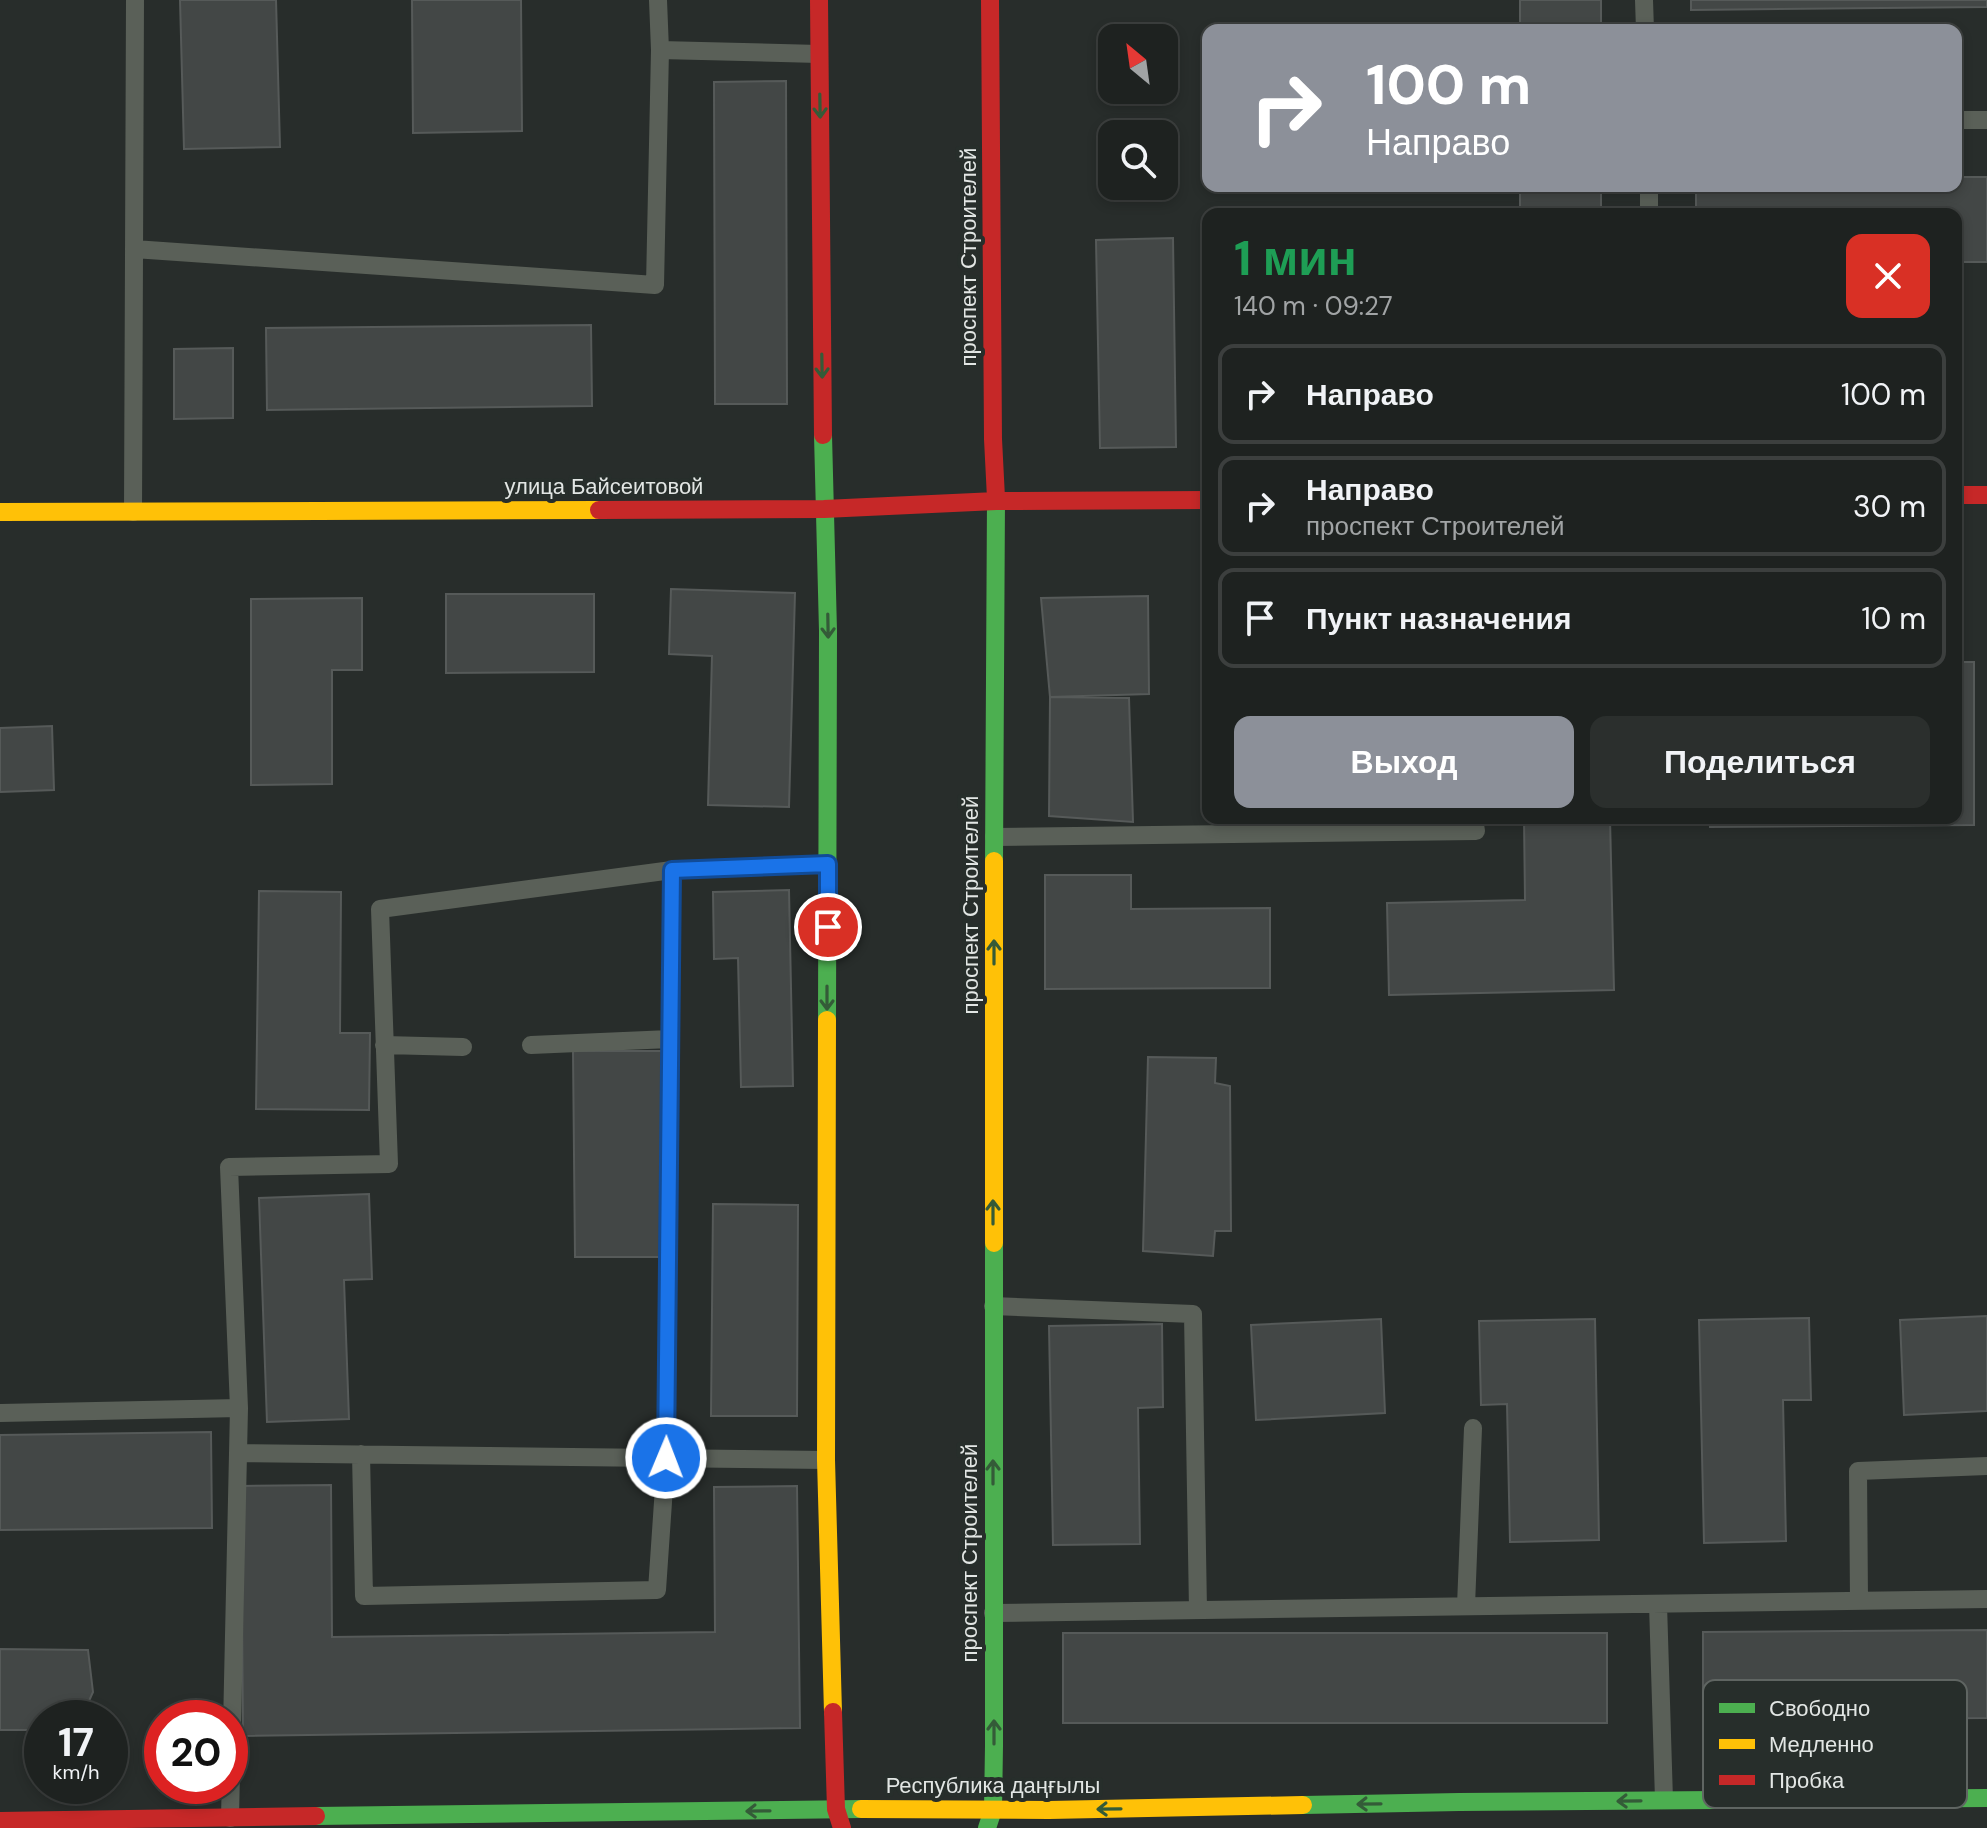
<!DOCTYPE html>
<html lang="ru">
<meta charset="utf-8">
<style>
body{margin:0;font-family:"DM Sans",sans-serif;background:#2b2f2d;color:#f1f3f6;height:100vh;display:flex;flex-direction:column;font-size:30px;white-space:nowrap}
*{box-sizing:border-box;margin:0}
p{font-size:26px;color:#a1a4a5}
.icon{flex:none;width:44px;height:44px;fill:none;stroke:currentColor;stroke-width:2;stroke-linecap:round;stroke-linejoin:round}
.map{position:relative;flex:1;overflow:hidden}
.drawer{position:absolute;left:1202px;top:208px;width:760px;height:616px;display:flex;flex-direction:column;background:#1e2220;border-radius:16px;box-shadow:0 4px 12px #0003,0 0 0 2px #3c3f3e}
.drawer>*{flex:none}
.banner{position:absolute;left:1202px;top:24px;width:760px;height:168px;border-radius:16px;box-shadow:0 4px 12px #0003,0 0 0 2px #3c3f3e;background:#8c9099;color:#fff;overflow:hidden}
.needle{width:52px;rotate:331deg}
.controls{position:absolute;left:1098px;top:24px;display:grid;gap:16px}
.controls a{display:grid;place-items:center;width:80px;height:80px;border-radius:16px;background:#1e2220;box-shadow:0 4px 12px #0003,0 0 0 2px #3c3f3e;font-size:40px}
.speed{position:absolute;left:24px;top:1700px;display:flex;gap:16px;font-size:40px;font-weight:700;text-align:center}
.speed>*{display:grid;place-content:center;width:104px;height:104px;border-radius:50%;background:#1e2220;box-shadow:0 4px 12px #0003,0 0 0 2px #3c3f3e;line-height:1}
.speed small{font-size:20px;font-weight:400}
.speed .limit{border:12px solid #d22;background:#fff;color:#111}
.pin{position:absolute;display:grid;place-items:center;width:68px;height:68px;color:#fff;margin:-34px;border:4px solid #fff;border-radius:50%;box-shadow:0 2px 8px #0007}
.me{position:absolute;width:88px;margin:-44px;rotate:1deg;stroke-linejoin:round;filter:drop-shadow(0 0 6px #0008)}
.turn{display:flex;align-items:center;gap:28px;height:168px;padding:0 32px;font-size:36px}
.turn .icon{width:104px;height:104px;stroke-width:2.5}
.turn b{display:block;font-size:56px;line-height:68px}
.round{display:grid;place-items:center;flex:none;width:84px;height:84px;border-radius:16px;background:#2b2f2d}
.overview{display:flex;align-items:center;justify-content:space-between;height:136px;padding:0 32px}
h1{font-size:48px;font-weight:700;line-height:60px;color:#1e9e55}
.action{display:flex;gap:16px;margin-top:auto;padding:16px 32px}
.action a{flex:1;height:92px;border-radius:16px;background:#8c9099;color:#fff;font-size:32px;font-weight:700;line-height:92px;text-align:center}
.action a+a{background:#2b2f2d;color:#f1f3f6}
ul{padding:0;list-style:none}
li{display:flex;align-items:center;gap:24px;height:100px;margin:0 16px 12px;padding:0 16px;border:4px solid #3c3f3e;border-radius:16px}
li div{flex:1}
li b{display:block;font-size:30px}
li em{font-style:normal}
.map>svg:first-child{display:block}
.building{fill:#434746;stroke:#565a59;stroke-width:2}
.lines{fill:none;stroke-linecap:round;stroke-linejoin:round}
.lane{stroke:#5a6058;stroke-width:18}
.fast{stroke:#4caf50;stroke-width:18}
.slow{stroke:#ffc107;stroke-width:18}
.jam{stroke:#c62828;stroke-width:18}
.oneway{stroke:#345b38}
.route-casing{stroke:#114b97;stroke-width:20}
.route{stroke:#1a73e8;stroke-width:14}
.labels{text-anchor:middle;stroke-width:8;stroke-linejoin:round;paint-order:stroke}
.street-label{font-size:22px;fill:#e2e6e4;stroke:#272e2b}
.key{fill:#272e2b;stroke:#5f6562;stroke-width:2}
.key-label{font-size:22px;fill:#e2e6e4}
</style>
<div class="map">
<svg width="1987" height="1828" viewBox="0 0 1987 1828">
<rect width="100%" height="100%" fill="#282d2b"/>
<path class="building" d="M180,0h96l4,147 -96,2z
M412,0h109l1,131 -109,2z
M1520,0h81v30h-81z
M1691,0h296v7l-296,3z
M786,81l1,323h-72l-1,-322z
M1956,177h31v85h-31v-48h-260v-28h260z
M1520,186h81v28h-81z
M1173,238l3,209 -76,1 -4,-208z
M591,325l1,81 -325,4 -1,-82z
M233,348v70l-59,1v-70z
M671,589l124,4 -6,214 -81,-2 4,-149 -43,-2z
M446,594h148v78l-148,1z
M1148,596l1,98 -99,3 -9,-99z
M362,598v72h-30v114l-81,1v-186z
M1956,662h18v163l-264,2v-9h246z
M1050,697l79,1 4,124 -84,-6z
M52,726l2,64 -54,2v-64z
M1524,818h86l4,172 -225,5 -2,-92 138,-3z
M1045,875h86v34l139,-1v80l-225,1z
M789,890l4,196 -52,1 -3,-129 -24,1 -1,-67z
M259,891l82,1 -1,141h30l-1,77 -113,-1z
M573,1051h89l2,206h-89z
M1148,1057l68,1 -1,25 15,3 1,145h-16l-2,25 -70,-5z
M369,1194l3,85 -28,1 5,139 -82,3 -8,-224z
M713,1204l85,1 -1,211h-86z
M1987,1316v95l-83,4 -4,-95z
M1809,1318l2,82h-28l3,141 -82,2 -5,-223z
M1381,1319l4,94 -129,7 -5,-95z
M1595,1319l4,221 -89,2 -3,-138 -26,1 -2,-84z
M1162,1324l1,83 -25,1 2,136 -87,1 -4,-219z
M211,1432l1,96 -212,2v-95z
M331,1485l1,152 383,-5 -1,-145 83,-1 3,242 -557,8 -2,-250z
M1987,1630v88l-284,2v-88z
M1063,1633h544v90h-544z
M0,1649l88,1 5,42 -8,18 -9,8h-34v12h-42z"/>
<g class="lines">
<path class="lane" d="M1644,0l1,30
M660,50l159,4
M1956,120h31
M1649,186v28
M134,249l521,36 5,-235 -2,-50
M133,512l2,-512
M994,837l482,-6 -2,-13
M384,1045l79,2
M531,1045l139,-6
M993,1306l200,8 5,296
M239,1408l-10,-241 160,-3 -9,-255 292,-39
M0,1413l239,-5 -9,410
M238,1453l588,7
M361,1454l3,142 293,-6 9,-132 6,-588 156,-6
M1859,1600l-1,-129 129,-5
M1658,1604l6,196
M1466,1606l7,-178
M993,1613l994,-14"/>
<path class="fast" d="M823,435l5,196 -1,389
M994,861l2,-363
M1303,1805l156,-3 528,-4
M316,1816l545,-7
M987,1828l6,-18 1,-64v-503"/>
<path class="slow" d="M0,512l599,-2
M994,861v382
M827,1020l-1,440 7,252
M861,1809l188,1 254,-5"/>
<path class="jam" d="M819,0l4,435
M990,0l3,439 3,59
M1956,495h31
M599,510l225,-1 172,-8 212,-1
M833,1712l3,97 6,19
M0,1821l316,-5"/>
</g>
<defs><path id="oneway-shaft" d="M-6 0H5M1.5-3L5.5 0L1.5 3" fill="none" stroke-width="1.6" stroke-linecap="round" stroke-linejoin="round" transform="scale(2)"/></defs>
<g class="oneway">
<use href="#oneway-shaft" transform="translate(820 106) rotate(89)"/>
<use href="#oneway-shaft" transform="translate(822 366) rotate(89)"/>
<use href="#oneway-shaft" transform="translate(828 626) rotate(89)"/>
<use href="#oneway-shaft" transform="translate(994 952) rotate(-90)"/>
<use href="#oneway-shaft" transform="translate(827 998) rotate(90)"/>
<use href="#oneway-shaft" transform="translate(993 1212) rotate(-90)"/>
<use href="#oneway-shaft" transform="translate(993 1472) rotate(-90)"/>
<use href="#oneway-shaft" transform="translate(994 1732) rotate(-90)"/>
<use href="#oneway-shaft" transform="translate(1629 1801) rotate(179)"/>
<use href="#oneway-shaft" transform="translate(1369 1804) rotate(179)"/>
<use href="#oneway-shaft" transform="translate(1109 1809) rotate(179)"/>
<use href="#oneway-shaft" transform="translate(758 1811) rotate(179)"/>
</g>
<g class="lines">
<g class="route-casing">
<path id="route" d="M666,1458l6,-588 156,-6v63"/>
</g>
<use href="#route" class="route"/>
</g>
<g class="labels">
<g class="street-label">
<text transform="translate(968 257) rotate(-90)" y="8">проспект Строителей</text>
<text x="604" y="494">улица Байсеитовой</text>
<text transform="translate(970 905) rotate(-90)" y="8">проспект Строителей</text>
<text transform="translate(969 1553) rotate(-90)" y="8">проспект Строителей</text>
<text x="993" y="1793">Республика даңғылы</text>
</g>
</g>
<rect x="1703" y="1680" width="264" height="128" rx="12" class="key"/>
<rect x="1719" y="1703" width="36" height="10" fill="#4caf50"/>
<rect x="1719" y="1739" width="36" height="10" fill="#ffc107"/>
<rect x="1719" y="1775" width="36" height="10" fill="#c62828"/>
<g class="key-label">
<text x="1769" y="1716">Свободно</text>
<text x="1769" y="1752">Медленно</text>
<text x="1769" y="1788">Пробка</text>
</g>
</svg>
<div class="controls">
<a><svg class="needle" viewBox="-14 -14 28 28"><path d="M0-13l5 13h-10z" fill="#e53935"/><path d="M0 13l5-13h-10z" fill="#a1a4a5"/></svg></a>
<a><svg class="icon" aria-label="search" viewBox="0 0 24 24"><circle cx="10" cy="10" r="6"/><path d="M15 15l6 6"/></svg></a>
</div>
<div class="speed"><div>17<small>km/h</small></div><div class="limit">20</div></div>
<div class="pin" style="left:828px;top:927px;background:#d93025"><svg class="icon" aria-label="arrive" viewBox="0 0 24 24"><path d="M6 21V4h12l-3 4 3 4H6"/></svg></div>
<svg class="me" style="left:666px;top:1458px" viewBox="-20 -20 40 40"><circle r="17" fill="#1a73e8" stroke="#fff" stroke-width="3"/><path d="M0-11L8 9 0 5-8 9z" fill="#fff"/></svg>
<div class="banner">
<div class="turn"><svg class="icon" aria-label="right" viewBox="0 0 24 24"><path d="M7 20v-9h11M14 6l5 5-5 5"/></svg><div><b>100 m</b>Направо</div></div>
</div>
<section class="drawer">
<div class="overview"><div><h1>1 мин</h1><p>140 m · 09:27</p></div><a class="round" style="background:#d93025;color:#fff"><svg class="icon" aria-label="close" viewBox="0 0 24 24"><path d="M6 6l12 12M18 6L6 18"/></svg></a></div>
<ul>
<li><svg class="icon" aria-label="right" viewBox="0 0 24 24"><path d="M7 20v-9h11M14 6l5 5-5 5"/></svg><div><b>Направо</b></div><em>100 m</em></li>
<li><svg class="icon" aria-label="right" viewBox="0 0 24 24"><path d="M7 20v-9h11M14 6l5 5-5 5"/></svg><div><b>Направо</b><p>проспект Строителей</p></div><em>30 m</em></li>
<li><svg class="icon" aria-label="arrive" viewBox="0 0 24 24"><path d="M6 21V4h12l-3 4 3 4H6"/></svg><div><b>Пункт назначения</b></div><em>10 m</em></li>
</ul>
<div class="action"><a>Выход</a><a>Поделиться</a></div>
</section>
</div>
